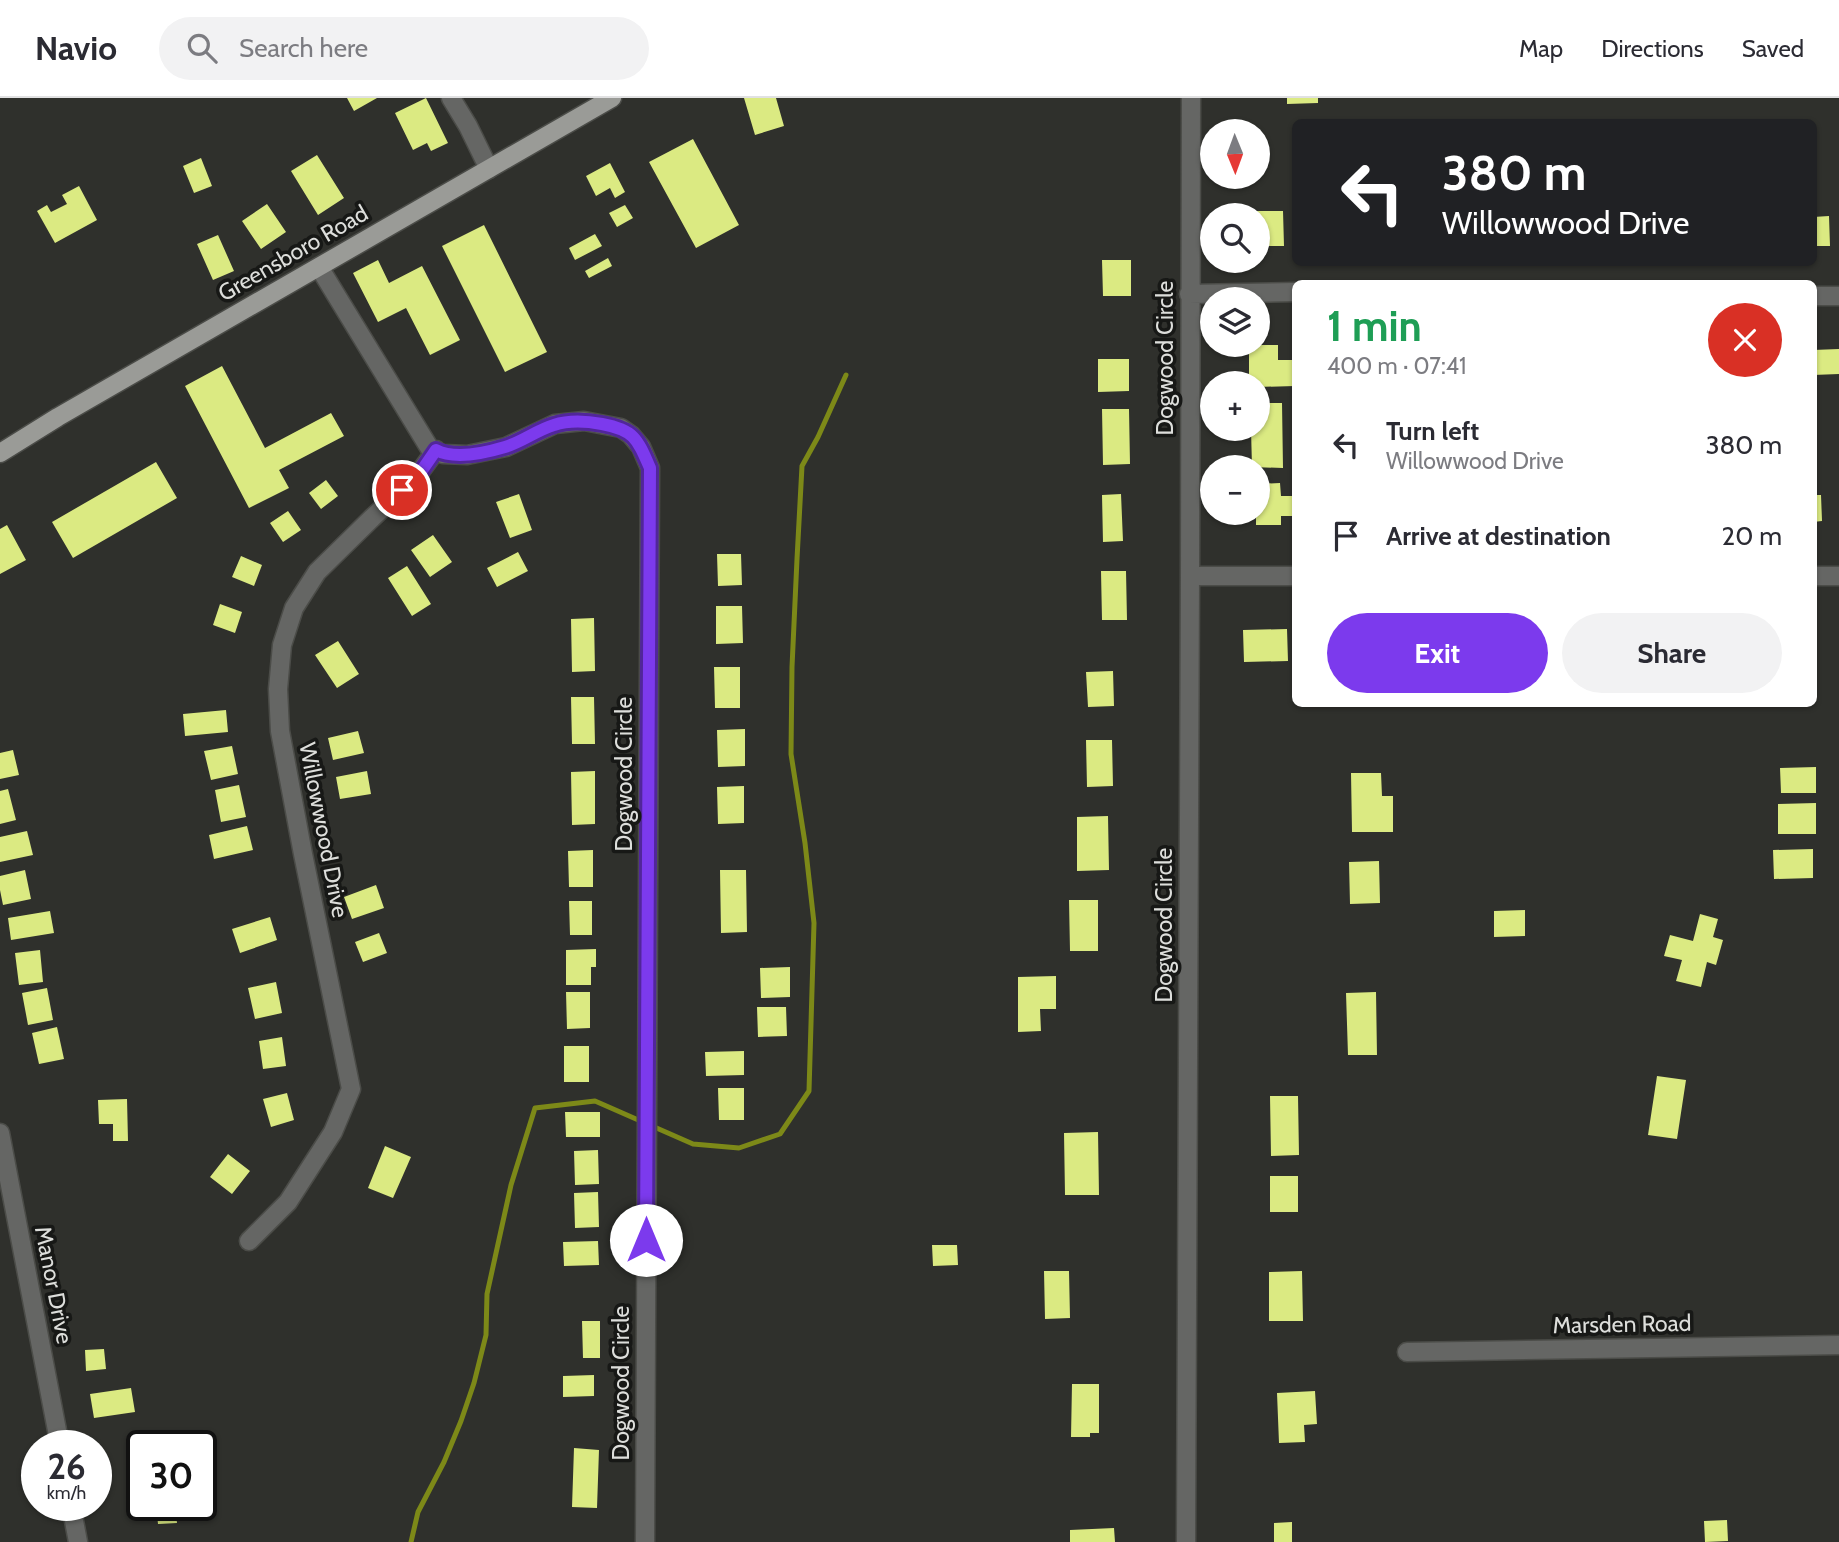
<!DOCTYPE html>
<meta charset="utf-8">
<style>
body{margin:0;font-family:Cabin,sans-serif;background:#f2f2f3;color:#2b2b33;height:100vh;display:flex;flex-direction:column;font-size:26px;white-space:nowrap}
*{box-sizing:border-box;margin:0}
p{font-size:23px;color:#7c7c81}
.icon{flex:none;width:38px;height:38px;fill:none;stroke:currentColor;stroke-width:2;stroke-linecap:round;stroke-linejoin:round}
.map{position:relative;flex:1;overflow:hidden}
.details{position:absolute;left:1292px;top:182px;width:525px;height:427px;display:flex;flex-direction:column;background:#fff;border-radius:10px;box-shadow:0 2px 5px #0004}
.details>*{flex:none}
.hud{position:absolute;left:1292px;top:21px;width:525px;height:147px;border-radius:10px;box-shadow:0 2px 5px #0004;background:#202124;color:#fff;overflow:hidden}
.needle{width:46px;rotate:179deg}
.tools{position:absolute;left:1200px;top:21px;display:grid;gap:14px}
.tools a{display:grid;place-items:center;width:70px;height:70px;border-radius:50%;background:#fff;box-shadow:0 2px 5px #0004;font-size:35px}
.speed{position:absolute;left:21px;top:1332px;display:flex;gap:14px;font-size:35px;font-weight:700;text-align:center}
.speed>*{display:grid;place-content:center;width:91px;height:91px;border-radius:50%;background:#fff;box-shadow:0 2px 5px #0004;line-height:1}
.speed small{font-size:18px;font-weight:400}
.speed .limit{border:4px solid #111;border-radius:10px;background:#fff;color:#111}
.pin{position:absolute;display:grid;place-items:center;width:60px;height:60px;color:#fff;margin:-30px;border:4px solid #fff;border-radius:50%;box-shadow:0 2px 7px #0007}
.me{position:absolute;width:77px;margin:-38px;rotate:0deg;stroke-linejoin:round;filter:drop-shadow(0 0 5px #0008)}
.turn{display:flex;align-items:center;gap:24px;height:147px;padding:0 35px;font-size:32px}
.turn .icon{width:91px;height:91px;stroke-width:2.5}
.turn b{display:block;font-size:49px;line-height:60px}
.round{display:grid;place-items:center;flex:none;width:74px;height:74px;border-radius:37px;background:#f2f2f3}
.summary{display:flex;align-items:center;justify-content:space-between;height:119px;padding:0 35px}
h1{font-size:42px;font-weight:800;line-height:52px;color:#1e9e55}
.button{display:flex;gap:14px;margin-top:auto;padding:14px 35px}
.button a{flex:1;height:80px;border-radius:42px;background:#7c3aed;color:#fff;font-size:28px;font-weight:800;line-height:80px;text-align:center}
.button a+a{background:#f2f2f3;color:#2b2b33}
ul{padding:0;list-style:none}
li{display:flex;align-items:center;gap:21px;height:91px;padding:0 35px}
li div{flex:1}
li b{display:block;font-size:26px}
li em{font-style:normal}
header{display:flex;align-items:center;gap:42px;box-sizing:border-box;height:98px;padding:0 35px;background:#fff;border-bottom:2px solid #e1e1e2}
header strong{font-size:33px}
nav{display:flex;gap:38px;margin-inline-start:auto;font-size:24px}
.search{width:490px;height:63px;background:#f2f2f3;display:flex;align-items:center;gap:18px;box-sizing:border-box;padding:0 24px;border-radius:38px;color:#7c7c81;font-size:26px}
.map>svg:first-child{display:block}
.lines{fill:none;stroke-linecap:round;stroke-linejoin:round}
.stream{stroke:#7d8918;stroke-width:5}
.building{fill:#dbea82}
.minor-casing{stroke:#4b4c48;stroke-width:21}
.major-casing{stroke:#4b4c48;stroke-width:21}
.minor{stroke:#656664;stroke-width:18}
.major{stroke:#9a9b97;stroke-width:18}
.route-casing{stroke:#51269a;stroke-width:18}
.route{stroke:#7c3aed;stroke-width:12}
.labels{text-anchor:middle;stroke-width:7;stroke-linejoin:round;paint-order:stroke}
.street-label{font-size:23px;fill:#dddedb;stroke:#171816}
</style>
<header>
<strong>Navio</strong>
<div class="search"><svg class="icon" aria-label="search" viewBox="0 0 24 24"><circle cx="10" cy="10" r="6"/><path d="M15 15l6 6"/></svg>Search here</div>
<nav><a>Map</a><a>Directions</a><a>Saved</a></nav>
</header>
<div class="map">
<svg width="1839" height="1444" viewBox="0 0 1839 1444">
<rect width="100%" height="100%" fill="#2f302c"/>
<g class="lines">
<path class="stream" d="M411,1444l7,-30 26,-50 17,-41 13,-38 12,-48 1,-41 24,-109 24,-77 60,-7 98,43 46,4 41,-14 29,-43 5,-168 -9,-80 -14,-89 1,-87 5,-108 5,-93 16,-29 28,-62"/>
</g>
<path class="building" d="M347,0h30l-23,13z
M426,0l22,45 -17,8 -4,-8 -14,7 -18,-37z
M744,0h32l8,28 -29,9z
M1287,0h31v5l-31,1z
M693,41l46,86 -43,23 -47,-86z
M317,57l27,43 -26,17 -27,-44z
M201,60l11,28 -18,7 -11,-27z
M610,65l15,29 -10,6 -5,-10 -14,8 -10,-20z
M79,88l18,34 -42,23 -18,-32 10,-6 4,7 16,-8 -5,-9z
M267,106l19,28 -25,17 -19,-28z
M625,107l8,13 -16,9 -8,-14z
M1247,113h36l1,35h-26v-31h-11z
M1829,118l1,30h-17v-29z
M484,127l63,127 -42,20 -63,-126z
M595,136l7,12 -27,14 -6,-12z
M218,137l16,36 -21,9 -16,-36z
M608,160l4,8 -23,12 -4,-7z
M378,162l11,23 33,-17 38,74 -30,15 -24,-47 -28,14 -25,-49z
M1102,162h29v36h-28z
M1249,247h29v15h17v26l-37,1v-4h-9z
M1839,251v25l-26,1v-25z
M1098,261h31v32l-31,1z
M222,268l43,82 66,-35 13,23 -65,34 10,18 -40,20 -64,-122z
M1258,305h24l1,65 -31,-1 -1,-38h7z
M1102,311h27l1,55 -27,1z
M156,364l21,36 -104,60 -21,-36z
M326,382l12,16 -17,13 -12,-16z
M1280,385l1,13h14v20h-14v9h-25v-12h2v-29z
M519,396l13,36 -22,8 -14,-36z
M1121,396l2,47 -20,1 -1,-47z
M1813,397h8l1,26 -9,1z
M288,413l13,19 -18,12 -13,-19z
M7,427l19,35 -26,14v-45z
M433,437l19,27 -22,15 -19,-27z
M518,454l10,19 -31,16 -10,-19z
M717,456h24l1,31 -24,1z
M241,458l21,9 -8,21 -22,-9z
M407,468l24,38 -19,12 -24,-38z
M1101,473h25l1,49h-25z
M220,506l22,8 -7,21 -22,-8z
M716,508h26l1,37 -27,1z
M594,520l1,53 -23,1 -1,-53z
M1287,531l1,32 -44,1 -1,-32z
M338,543l21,33 -22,14 -22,-33z
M714,569h26v41h-25z
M1113,573l1,35 -26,1 -2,-35z
M571,599h23l1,47h-23z
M226,612l2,22 -43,4 -2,-22z
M745,631v37l-27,1 -1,-37z
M358,633l6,22 -31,7 -5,-22z
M1086,642h26l1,46 -26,1z
M232,648l6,28 -27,6 -7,-29z
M13,652l6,25 -19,4v-26z
M1816,669v26h-35l-1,-25z
M367,673l4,23 -31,5 -4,-22z
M595,673v53l-23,1 -1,-53z
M1351,675h30l1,23h11v36h-41z
M239,687l7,32 -25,5 -6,-32z
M744,688v37l-26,1 -1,-37z
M8,691l8,31 -16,4v-33z
M1816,705v31h-38v-30z
M1108,718l1,54 -32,1v-54z
M247,728l6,24 -39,9 -5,-24z
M27,733l6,24 -33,7v-25z
M1813,751v29l-39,1 -1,-29z
M593,752v37h-24l-1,-36z
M1379,763l1,42 -30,1 -1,-42z
M25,772l6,29 -28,6 -3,-15v-14z
M720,772h26l1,62 -26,1z
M376,787l8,23 -32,11 -8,-22z
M1069,802h29v51h-28z
M569,803h23v34h-22z
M1525,812v26l-31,1v-26z
M50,813l4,22 -43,7 -3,-22z
M1700,816l18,5 -5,18 10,3 -7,25 -9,-3 -6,25 -25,-6 6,-21 -18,-4 6,-21 23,6z
M270,819l7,23 -37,13 -8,-24z
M379,835l8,20 -24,9 -8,-20z
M596,851v18h-5v18h-25v-35z
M40,852l3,32 -24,3 -4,-32z
M790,869v30l-29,1 -1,-30z
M1056,878v33h-16l1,22 -23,1v-55z
M276,884l6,31 -27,6 -7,-31z
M47,890l6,32 -25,5 -6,-32z
M566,894h24v36l-23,1z
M1376,894l1,63h-29l-2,-62z
M757,909h29l1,29 -29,1z
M57,929l7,32 -25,5 -7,-31z
M282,939l4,29 -23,3 -4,-28z
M564,948h25v36h-25z
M744,953v24l-38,1 -1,-24z
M1657,978l29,4 -9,59 -29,-4z
M718,990h26v32h-25z
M287,995l7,27 -23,7 -8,-28z
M1270,998h28l1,59 -28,1z
M127,1001l1,42h-15v-17h-14l-1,-24z
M565,1014h35v25h-34z
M1098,1034l1,63h-34l-1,-62z
M385,1048l26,11 -18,41 -25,-10z
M598,1052l1,34 -24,1 -1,-34z
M228,1056l22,17 -18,23 -22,-17z
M1270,1078h28v36h-28z
M598,1094l1,35 -24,1 -1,-35z
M598,1143l1,24 -35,1 -1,-24z
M932,1147h25l1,20 -25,1z
M1044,1173h25l1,47 -25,1z
M1302,1173l1,50h-34v-49z
M582,1223h18v37h-17z
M104,1251l2,20 -20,2 -1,-21z
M594,1277v21l-31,1v-21z
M1072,1286h27v49h-9v4h-19z
M131,1290l4,24 -41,6 -4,-24z
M1315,1293l2,33 -13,1 1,17 -26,1 -2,-50z
M574,1350l25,2 -2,58 -25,-1z
M156,1407h19l2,18 -19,1z
M1727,1422l1,21 -23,1 -1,-21z
M1292,1424v20h-18v-19z
M1114,1430l1,14h-45v-12z"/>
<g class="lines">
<g class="minor-casing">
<path id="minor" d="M451,0l17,28 21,43
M319,169l111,182 13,5 24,1 39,-8 49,-23 29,-3 37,7 10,7 10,12 9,21 -5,1074
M1189,196l106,-2
M1813,198h26
M1190,478h105
M1813,478h26
M0,1035l60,313
M249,1143l39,-39 45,-70 18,-43 -48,-235 -23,-123 -2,-42 4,-44 12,-37 23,-36 55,-54 45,-42 19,-26
M1407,1254l432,-7
M71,1407l7,37
M1186,1444l4,-966 1,-478"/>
</g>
<g class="major-casing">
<path id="major" d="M0,355l58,-36 554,-319"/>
</g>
<use href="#minor" class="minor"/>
<use href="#major" class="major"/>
</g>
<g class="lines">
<g class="route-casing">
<path id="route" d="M402,392l16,-14 18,-26c19,10 49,3 69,-3 17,-5 32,-17 49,-22 15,-5 32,-4 48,-1 32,6 35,14 48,44l-4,772"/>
</g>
<use href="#route" class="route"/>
</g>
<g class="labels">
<g class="street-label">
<text transform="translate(293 155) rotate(-30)" y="8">Greensboro Road</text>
<text transform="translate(1165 260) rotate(-90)" y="8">Dogwood Circle</text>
<text transform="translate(624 676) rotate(-90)" y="8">Dogwood Circle</text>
<text transform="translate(324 732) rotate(79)" y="8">Willowwood Drive</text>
<text transform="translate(1164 827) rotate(-90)" y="8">Dogwood Circle</text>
<text transform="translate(54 1187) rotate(79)" y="8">Manor Drive</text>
<text transform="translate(1622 1226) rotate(-1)" y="8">Marsden Road</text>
<text transform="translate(621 1285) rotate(-90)" y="8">Dogwood Circle</text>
</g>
</g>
</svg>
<div class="tools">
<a><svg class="needle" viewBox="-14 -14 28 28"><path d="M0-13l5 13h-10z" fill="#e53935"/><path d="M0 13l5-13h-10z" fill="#7c7c81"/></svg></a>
<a><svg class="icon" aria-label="search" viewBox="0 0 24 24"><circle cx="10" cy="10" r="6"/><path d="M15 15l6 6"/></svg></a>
<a><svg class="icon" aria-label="layers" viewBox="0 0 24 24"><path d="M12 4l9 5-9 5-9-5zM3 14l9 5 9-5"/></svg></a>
<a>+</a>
<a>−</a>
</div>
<div class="speed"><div>26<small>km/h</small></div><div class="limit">30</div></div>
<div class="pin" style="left:402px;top:392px;background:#d93025"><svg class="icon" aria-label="arrive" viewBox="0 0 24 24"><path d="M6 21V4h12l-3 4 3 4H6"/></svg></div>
<svg class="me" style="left:646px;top:1142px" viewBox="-20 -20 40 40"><circle r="19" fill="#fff"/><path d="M0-13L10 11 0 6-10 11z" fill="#7c3aed"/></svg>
<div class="hud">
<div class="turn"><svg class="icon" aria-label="left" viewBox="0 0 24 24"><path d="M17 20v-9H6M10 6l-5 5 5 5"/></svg><div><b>380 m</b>Willowwood Drive</div></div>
</div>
<section class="details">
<div class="summary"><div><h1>1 min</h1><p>400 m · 07:41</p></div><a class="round" style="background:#d93025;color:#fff"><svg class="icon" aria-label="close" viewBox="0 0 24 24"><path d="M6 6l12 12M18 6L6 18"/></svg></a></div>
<ul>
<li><svg class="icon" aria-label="left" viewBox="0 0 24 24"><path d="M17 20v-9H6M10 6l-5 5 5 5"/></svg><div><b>Turn left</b><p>Willowwood Drive</p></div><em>380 m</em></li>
<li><svg class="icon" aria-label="arrive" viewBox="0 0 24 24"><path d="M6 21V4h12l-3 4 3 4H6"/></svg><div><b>Arrive at destination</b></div><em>20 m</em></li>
</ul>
<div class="button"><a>Exit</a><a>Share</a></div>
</section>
</div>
